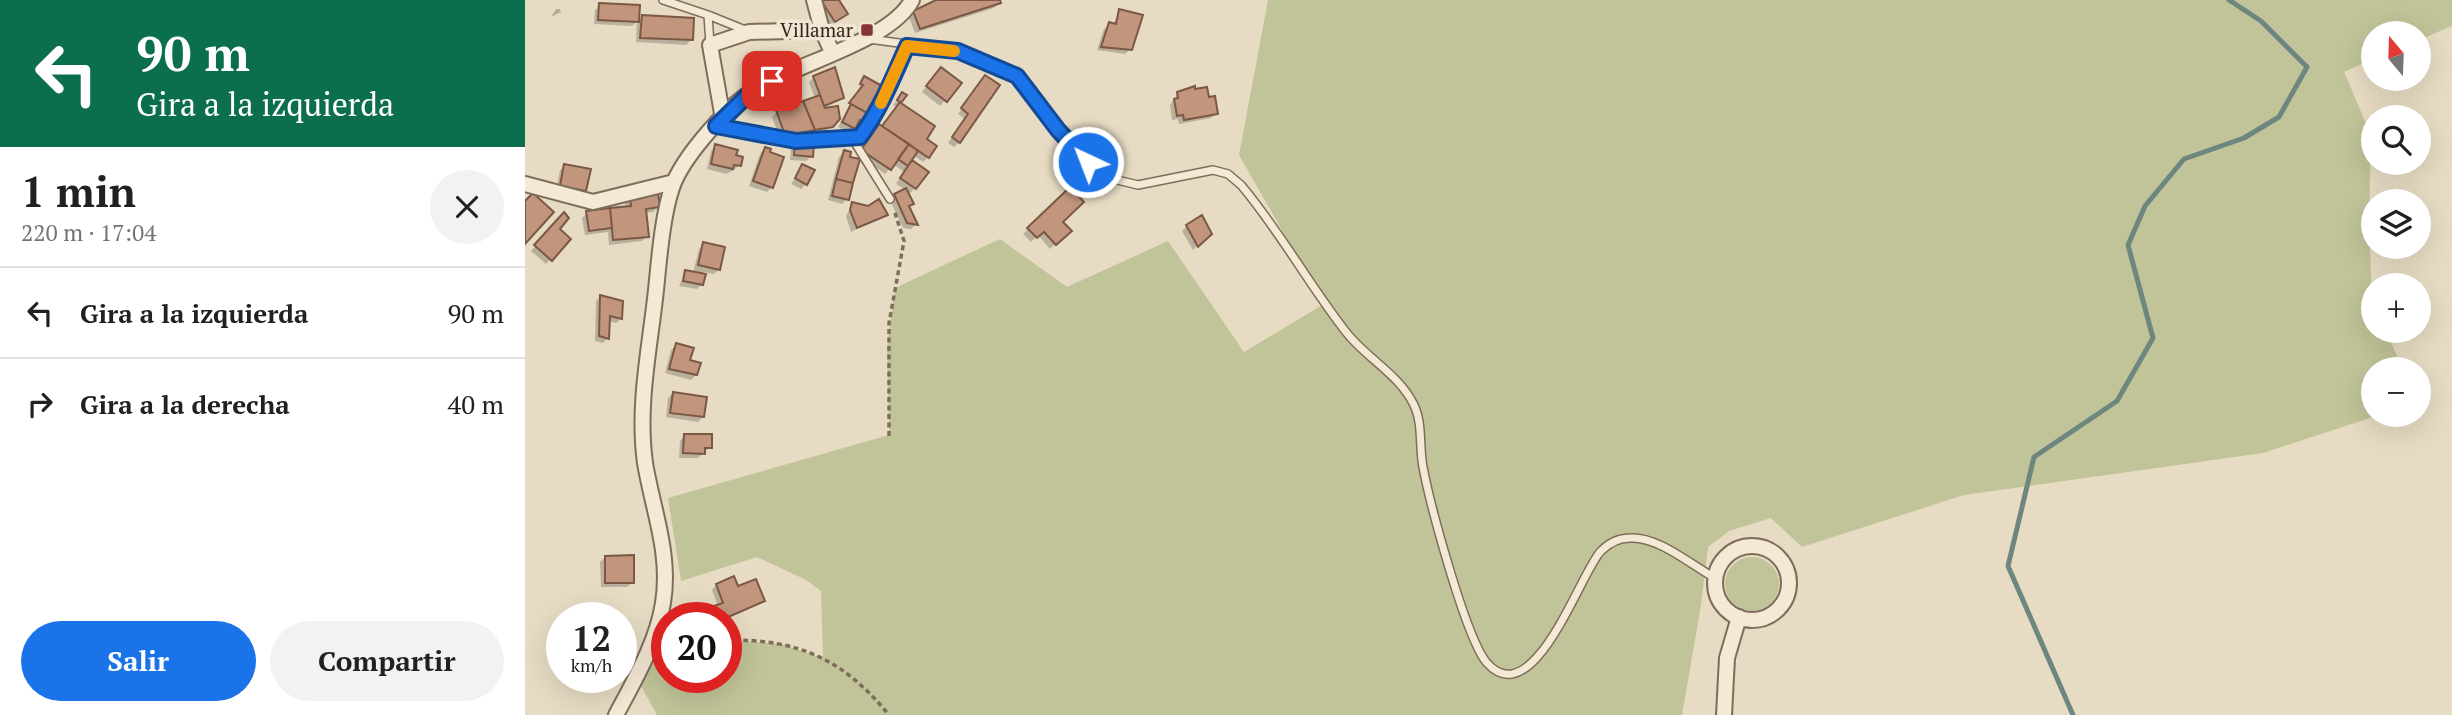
<!DOCTYPE html>
<html lang="es">
<meta charset="utf-8">
<style>
body{margin:0;font-family:"PT Serif",serif;background:#f2f2f2;color:#202124;height:100vh;display:flex;flex-direction:column;font-size:26px;white-space:nowrap}
*{box-sizing:border-box;margin:0}
p{font-size:23px;color:#757577}
.icon{flex:none;width:38px;height:38px;fill:none;stroke:currentColor;stroke-width:2;stroke-linecap:round;stroke-linejoin:round}
.map{position:relative;flex:1;overflow:hidden}
.sheet{display:flex;flex-direction:column;background:#fff;width:525px}
.sheet>*{flex:none}
.banner{background:#0b6e4f;color:#fff;overflow:hidden}
.needle{width:46px;rotate:341deg}
.tools{position:absolute;left:1836px;top:21px;display:grid;gap:14px}
.tools a{display:grid;place-items:center;width:70px;height:70px;border-radius:50%;background:#fff;box-shadow:0 7px 28px #0002;font-size:35px}
.speed{position:absolute;left:21px;top:602px;display:flex;gap:14px;font-size:35px;font-weight:700;text-align:center}
.speed>*{display:grid;place-content:center;width:91px;height:91px;border-radius:50%;background:#fff;box-shadow:0 7px 28px #0002;line-height:1}
.speed small{font-size:18px;font-weight:400}
.speed .limit{border:10px solid #d22;background:#fff;color:#111}
.pin{position:absolute;display:grid;place-items:center;width:60px;height:60px;color:#fff;margin:-30px;border-radius:14px;box-shadow:0 4px 10px #0006}
.me{position:absolute;width:77px;margin:-38px;rotate:317deg;stroke-linejoin:round;filter:drop-shadow(0 0 5px #0008)}
.turn{display:flex;align-items:center;gap:24px;height:147px;padding:0 21px;font-size:32px}
.turn .icon{width:91px;height:91px;stroke-width:2.5}
.turn b{display:block;font-size:49px;line-height:60px}
.round{display:grid;place-items:center;flex:none;width:74px;height:74px;border-radius:37px;background:#f2f2f2}
.overview{display:flex;align-items:center;justify-content:space-between;height:119px;padding:0 21px}
h1{font-size:42px;font-weight:800;line-height:52px}
.cta{display:flex;gap:14px;margin-top:auto;padding:14px 21px}
.cta a{flex:1;height:80px;border-radius:42px;background:#1a73e8;color:#fff;font-size:28px;font-weight:800;line-height:80px;text-align:center}
.cta a+a{background:#f2f2f2;color:#202124}
ul{padding:0;list-style:none}
li{display:flex;align-items:center;gap:21px;height:91px;padding:0 21px;border-top:2px solid #e0e0e0}
li div{flex:1}
li b{display:block;font-size:26px}
li em{font-style:normal}
main{display:flex;flex:1;min-height:0}
.map>svg:first-child{display:block}
.green{fill:#c1c498}
.shadow{fill:#0003}
.lines{fill:none;stroke-linecap:round;stroke-linejoin:round}
.stream{stroke:#6d8780;stroke-width:5}
.building{fill:#c1967d;stroke:#7b5845;stroke-width:2}
.lane-casing{stroke:#7f6d5c;stroke-width:10}
.street-casing{stroke:#7f6d5c;stroke-width:18}
.path{stroke:#7f6d5c;stroke-width:3.5;stroke-dasharray:5 3.5;stroke-linecap:butt}
.lane{stroke:#f4e9d5;stroke-width:7}
.street{stroke:#f4e9d5;stroke-width:14}
.route-casing{stroke:#114b97;stroke-width:18}
.route{stroke:#1a73e8;stroke-width:12}
.slow{stroke:#f59e0b;stroke-width:12}
.poi-dot{fill:#863438;stroke:#f0e6d1;stroke-width:2.5}
.labels{text-anchor:middle;stroke-width:7;stroke-linejoin:round;paint-order:stroke}
.poi-label{font-size:19px;fill:#31261e;stroke:#f0e6d1;text-anchor:end}
</style>
<main>
<section class="sheet">
<div class="banner">
<div class="turn"><svg class="icon" aria-label="left" viewBox="0 0 24 24"><path d="M17 20v-9H6M10 6l-5 5 5 5"/></svg><div><b>90 m</b>Gira a la izquierda</div></div>
</div>
<div class="overview"><div><h1>1 min</h1><p>220 m · 17:04</p></div><a class="round"><svg class="icon" aria-label="close" viewBox="0 0 24 24"><path d="M6 6l12 12M18 6L6 18"/></svg></a></div>
<ul>
<li><svg class="icon" aria-label="left" viewBox="0 0 24 24"><path d="M17 20v-9H6M10 6l-5 5 5 5"/></svg><div><b>Gira a la izquierda</b></div><em>90 m</em></li>
<li><svg class="icon" aria-label="right" viewBox="0 0 24 24"><path d="M7 20v-9h11M14 6l5 5-5 5"/></svg><div><b>Gira a la derecha</b></div><em>40 m</em></li>
</ul>
<div class="cta"><a>Salir</a><a>Compartir</a></div>
</section>
<div class="map">
<svg width="1927" height="715" viewBox="0 0 1927 715">
<rect width="100%" height="100%" fill="#e7dbc3"/>
<path class="green" d="M743,0h1184v26l-33,14v-7h-46v26l-29,13 27,63 -2,83 4,113h13l17,38h-30v46h6l-116,38 -299,42 -162,52 -31,-29 -42,13 -21,16 -7,58 -19,110h-1025l-17,-31 27,-45v38h59v-37l55,4 42,14 -2,-67 -15,-11 -49,-23 -76,24 -13,-83 221,-63 -2,-88 8,-59 105,-49 67,48 101,-46 76,111 80,-48 -85,-149z
M1200 584a27 27 0 1 1 54 0a27 27 0 1 1-54 0Z"/>
<path class="shadow" d="M303,0h9l9,14 -17,12 -11,-18z
M422,0h52v3l-5,5 -79,25 -6,-16 5,-5z
M75,5l37,16 -5,5 -38,-2 1,-14z
M31,9h4l1,3 -10,5z
M595,11l10,38 -5,5 -28,-4 7,-21 9,-4z
M117,17l49,23 -5,5 -50,-3 1,-20z
M411,74l23,9 -19,23 -18,-14z
M289,77l28,21 -17,10h11l2,11 -12,12 -37,7 -10,-2 -7,-19 5,-5 38,-13 -6,-17z
M340,78l17,9 -17,34 -5,5 -5,-1 -6,8 -11,-6z
M455,82l18,4 -35,53 -9,8 -6,-4 17,-24 -7,-5z
M653,93l29,6 9,14 -5,5 -32,6 -1,-5 -6,1 -2,-15z
M377,94l-3,9 34,23 -9,13 4,18 -5,5 -10,-7 -4,6 6,27 -5,5 -14,-9 8,-12 -11,-8 -8,10 -27,-19 38,-48 -3,-2z
M271,144l15,12 -5,5 -16,-1 1,-11z
M191,146l18,10 5,9 -5,5 -8,4 -19,-5 4,-18z
M240,149l7,38 -5,5 -18,-6 11,-32z
M319,152l3,47 -5,5 -14,-4 11,-43z
M40,165l20,25 -5,5 -24,-4 4,-21z
M278,166l3,18 -5,5 -10,-5z
M545,190l-10,32 9,9 -19,18 -12,-14 -7,7 -8,-8z
M370,195l17,9 -4,4 7,17 -4,4 -8,-1 -13,-28z
M105,197l28,10 -5,5 -8,1 2,23 -5,5 -33,4 -1,-13 -23,3 -3,-17 5,-5 39,-5 -1,-6z
M327,204l34,10 -35,18 -5,-16z
M39,215l-7,14 12,10 -23,25 -15,-13z
M662,226l23,7 -17,17 -11,-19z
M179,244l15,25 -5,5 -10,-2 -2,12 -5,5 -18,-3 7,-15 7,2 6,-24z
M76,296l20,23 -5,4 -8,-2v17l-5,5 -8,-2 1,-40z
M151,345l20,30 -5,5 -26,-7 6,-23z
M148,393l30,24 -5,5 -32,-5 2,-19z
M160,435l25,12 -12,11h-19l1,-17z
M80,557l28,25 -6,5h-26l-1,-25z
M191,585l21,4 26,12 -37,18 -14,-1 -2,-6 8,-6 -6,-16z"/>
<g class="lines">
<path class="stream" d="M1548,715l-65,-149 26,-109 83,-56 36,-63 -25,-93 17,-39 39,-47 60,-21 35,-21 28,-50 -46,-46 -32,-21"/>
</g>
<path class="building" d="M300,0h14l9,14 -13,8 -13,-20z
M411,0h64l1,3 -81,26 -7,-18z
M74,3l41,2 -1,17 -41,-2z
M594,9l24,6 -11,35 -31,-3 8,-25 7,2z
M117,15l52,3 -1,22 -53,-2z
M310,67l9,31 -20,8 -11,-30z
M416,67l21,16 -15,19 -21,-16z
M460,75l15,10 -40,58 -8,-6 16,-23 -7,-6z
M339,76l20,11 -15,27 -20,-11 14,-18 -3,-1z
M670,86v3l12,-2 2,10 6,-1 3,18 -34,6 -1,-5 -6,1 -3,-17 4,-1 -1,-6z
M377,92l5,3 -6,8 34,23 -8,13 10,7 -8,12 -47,-32 18,-24 -3,-2z
M295,95l5,13 13,-2 2,13 -7,8 -18,3 -12,-29z
M278,101l12,29 -20,4 -11,-2 -8,-22z
M326,104l19,11 -4,7 -6,-2 -5,9 -13,-7z
M354,124l30,20 -18,26 -30,-20z
M270,142l19,2 -1,13 -19,-2z
M190,144l23,6 -2,5 7,2 -2,9 -7,-1 -1,4 -22,-5z
M384,144l9,7 -10,15 -10,-7z
M240,147l6,2 -1,3 14,5 -11,31 -20,-7z
M319,150l7,2 -1,5 10,2 -7,24 -17,-4z
M387,160l17,12 -13,17 -16,-11z
M39,164l27,5 -5,22 -26,-5z
M277,164l13,6 -8,15 -12,-7z
M311,179l17,4 -4,17 -17,-4z
M545,187l14,15 -21,20 9,9 -16,14 -12,-13 -7,6 -10,-10z
M381,188l8,16 -5,2 9,19 -11,-2 -13,-29z
M8,193l21,19 -29,32v-43z
M133,193l2,14 -14,2 3,28 -36,3 -3,-32 21,-2 -1,-10z
M354,199l9,16 -31,13 -7,-18 2,-8 16,4z
M85,208l2,20 -23,3 -3,-20z
M39,212l5,6 -9,11 11,10 -19,22 -18,-16z
M677,215l10,19 -14,13 -12,-22z
M178,242l22,5 -5,23 -22,-5z
M160,270l21,4 -3,11 -20,-4z
M75,295l23,6 -1,18 -12,-3 -1,23 -10,-3z
M151,343l18,5 -4,12 11,3 -4,12 -28,-6z
M148,392l34,5 -3,20 -34,-4z
M159,434h28v14h-7v6l-22,-1z
M109,555v28h-29v-27z
M209,576l4,10 18,-7 9,22 -39,17h-8l-4,-12 9,-3 -7,-19z"/>
<g class="lines">
<g class="lane-casing">
<path id="lane" d="M138,0l45,15
M344,39l89,12 59,25 41,54 30,32 25,17 25,6 75,-15 15,4 13,11c39,46 68,100 105,147 20,26 53,42 68,73 9,19 5,42 9,62 7,37 43,172 64,196 47,52 94,-92 114,-112 8,-8 18,-13 29,-13 28,-2 61,27 85,40
M185,44l-2,-29 37,15
M191,126l80,15 64,-4 19,-25 28,-66
M327,138l38,61"/>
</g>
<g class="street-casing">
<path id="street" d="M289,0l8,30
M198,119l-13,-74 39,-13 73,-2 10,22
M0,184l68,18 81,-20
M1190 583a37 37 0 1 1 74 0a37 37 0 1 1-74 0Z
M91,715c18,-34 41,-73 47,-112 8,-49 -10,-92 -18,-140 -8,-58 5,-116 11,-173 3,-30 7,-83 19,-110 13,-28 53,-74 79,-90 41,-26 137,-49 158,-90
M1199,715l3,-57 12,-41"/>
</g>
<path class="path" d="M364,436v-113l15,-82 -10,-31
M201,640c73,-1 117,19 163,75"/>
<use href="#lane" class="lane"/>
<use href="#street" class="street"/>
</g>
<g class="lines">
<g class="route-casing">
<path id="route" d="M247,81l-19,9 -37,36 80,15 64,-4c20,-27 33,-59 47,-91l51,5 59,25 41,54 30,32"/>
</g>
<use href="#route" class="route"/>
<path class="slow" d="M356,103l26,-57 47,5"/>
</g>
<rect class="poi-dot" x="335" y="23" width="14" height="14" rx="3.5"/>
<g class="labels">
<g class="poi-label">
<text x="328" y="37">Villamar</text>
</g>
</g>
</svg>
<div class="tools">
<a><svg class="needle" viewBox="-14 -14 28 28"><path d="M0-13l5 13h-10z" fill="#e53935"/><path d="M0 13l5-13h-10z" fill="#757577"/></svg></a>
<a><svg class="icon" aria-label="search" viewBox="0 0 24 24"><circle cx="10" cy="10" r="6"/><path d="M15 15l6 6"/></svg></a>
<a><svg class="icon" aria-label="layers" viewBox="0 0 24 24"><path d="M12 4l9 5-9 5-9-5zM3 14l9 5 9-5"/></svg></a>
<a>+</a>
<a>−</a>
</div>
<div class="speed"><div>12<small>km/h</small></div><div class="limit">20</div></div>
<div class="pin" style="left:247px;top:81px;background:#d93025"><svg class="icon" aria-label="arrive" viewBox="0 0 24 24"><path d="M6 21V4h12l-3 4 3 4H6"/></svg></div>
<svg class="me" style="left:563px;top:162px" viewBox="-20 -20 40 40"><circle r="17" fill="#1a73e8" stroke="#fff" stroke-width="3"/><path d="M0-11L8 9 0 5-8 9z" fill="#fff"/></svg>
</div>
</main>
